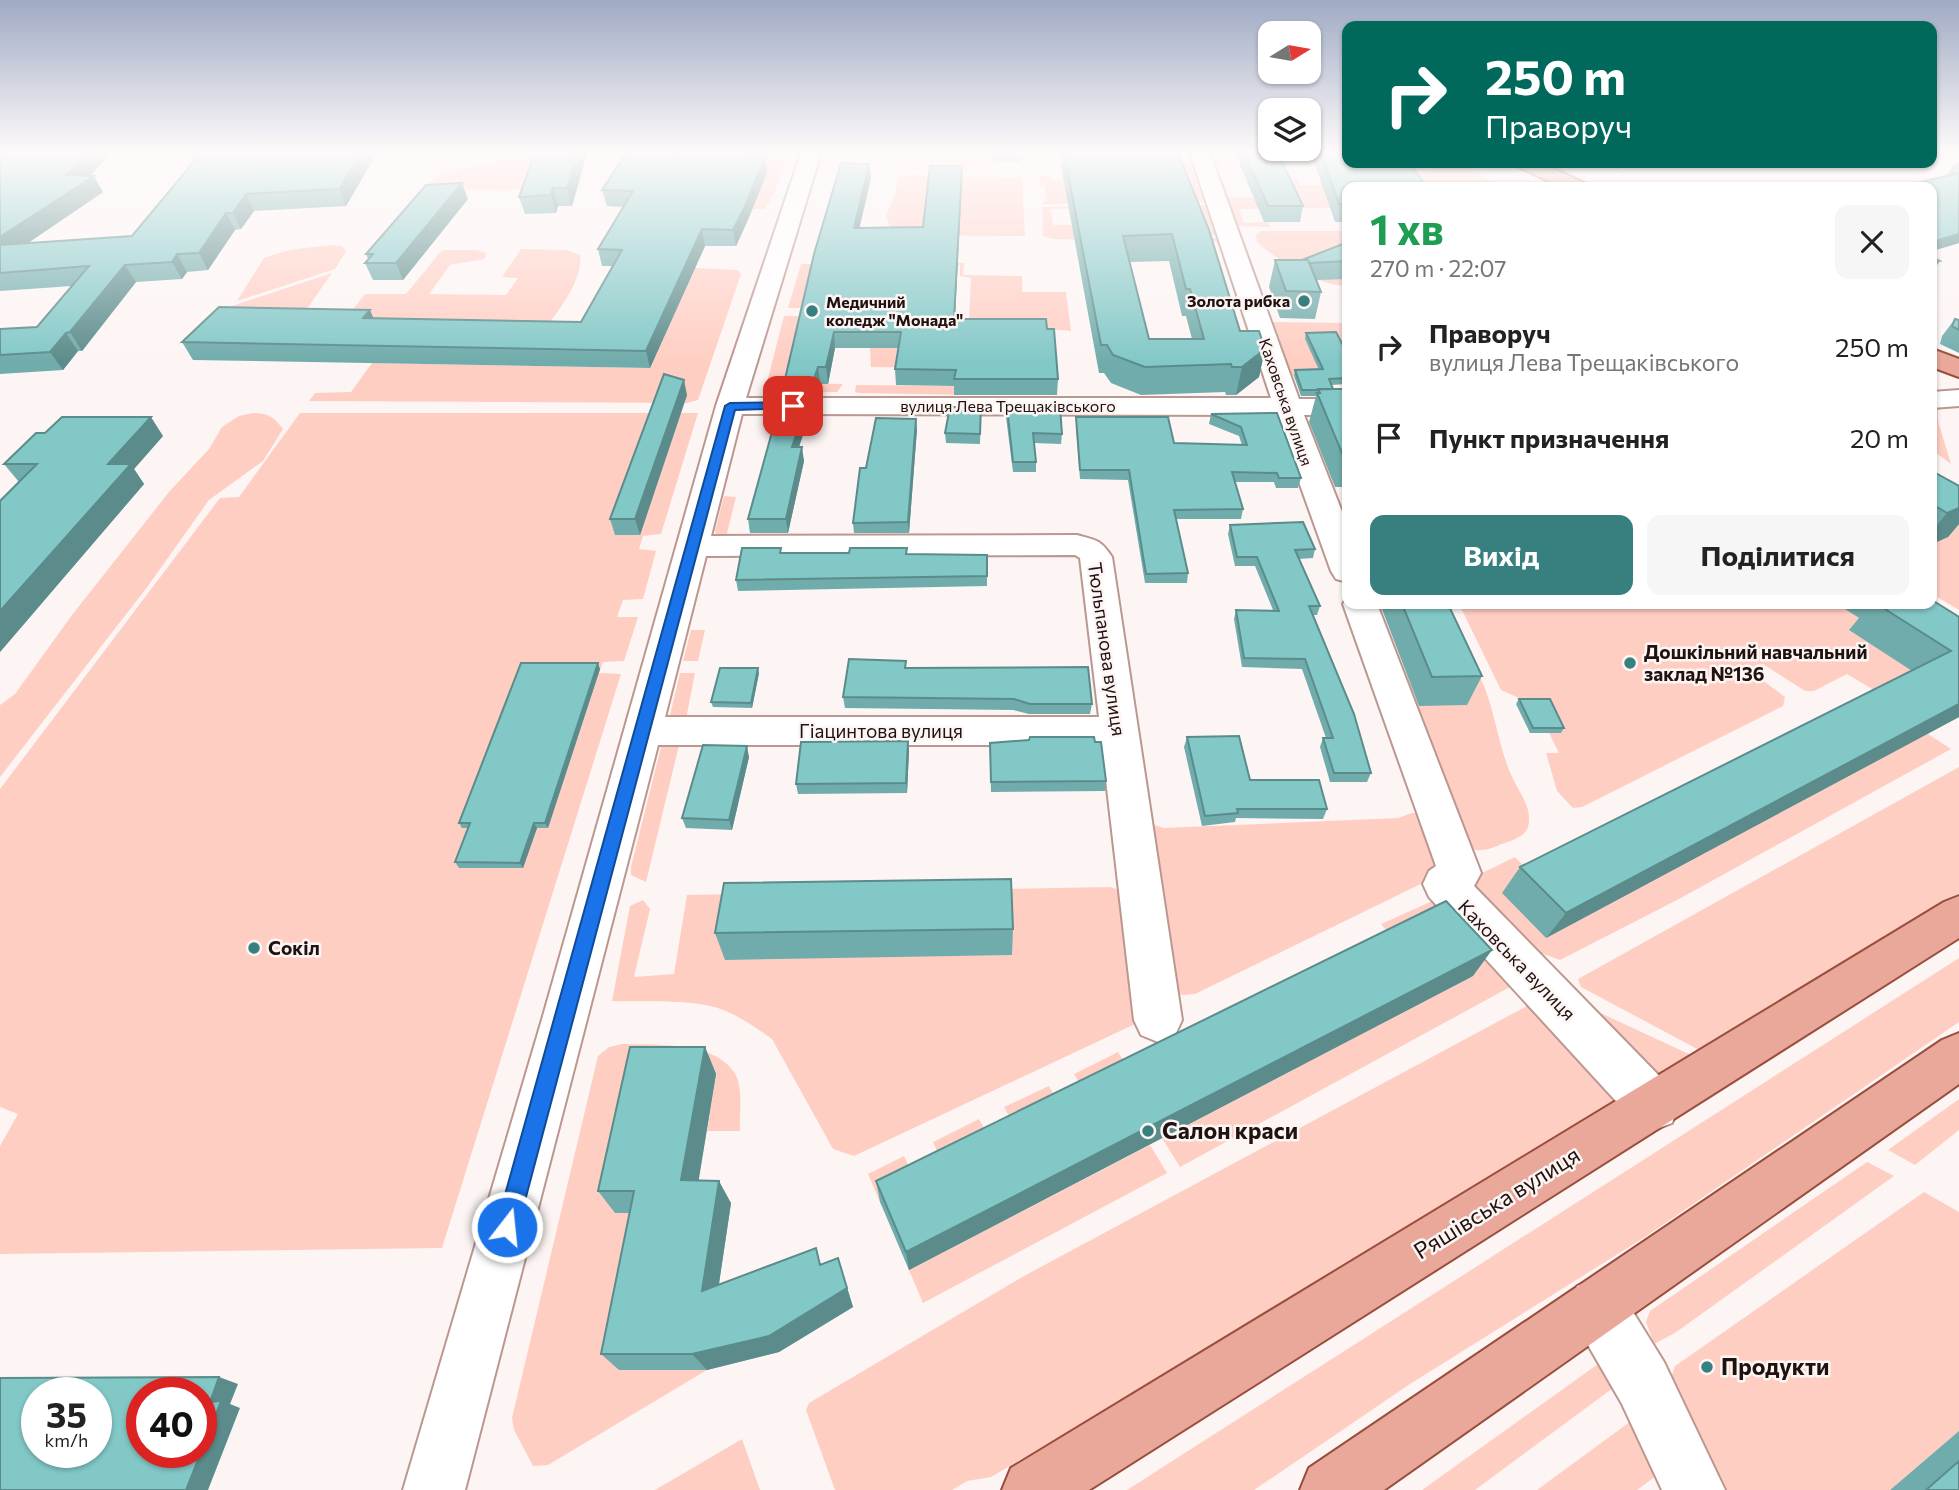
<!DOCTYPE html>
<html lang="uk">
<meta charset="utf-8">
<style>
body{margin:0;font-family:Commissioner,sans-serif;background:#f6f6f6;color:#222;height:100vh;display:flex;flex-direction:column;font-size:26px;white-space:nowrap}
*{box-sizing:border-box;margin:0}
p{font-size:23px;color:#767676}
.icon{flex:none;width:38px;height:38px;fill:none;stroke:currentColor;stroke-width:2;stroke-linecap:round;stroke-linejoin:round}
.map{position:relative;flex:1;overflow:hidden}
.details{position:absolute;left:1342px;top:182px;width:595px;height:427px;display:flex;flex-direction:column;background:#fff;border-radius:14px;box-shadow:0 2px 5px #0004}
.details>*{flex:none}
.guide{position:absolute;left:1342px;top:21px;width:595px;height:147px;border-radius:14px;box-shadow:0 2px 5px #0004;background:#00695c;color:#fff;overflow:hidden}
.needle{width:46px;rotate:79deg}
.tools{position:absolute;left:1258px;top:21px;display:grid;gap:14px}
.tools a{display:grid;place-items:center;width:63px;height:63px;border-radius:14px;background:#fff;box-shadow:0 2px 5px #0004;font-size:35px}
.speed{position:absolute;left:21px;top:1377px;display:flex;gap:14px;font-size:35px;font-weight:700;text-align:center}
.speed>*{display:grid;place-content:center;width:91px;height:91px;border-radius:50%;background:#fff;box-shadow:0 2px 5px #0004;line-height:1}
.speed small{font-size:18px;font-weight:400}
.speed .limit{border:10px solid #d22;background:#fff;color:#111}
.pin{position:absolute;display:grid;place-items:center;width:60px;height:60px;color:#fff;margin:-30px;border-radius:14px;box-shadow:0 4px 10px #0006}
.me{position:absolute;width:77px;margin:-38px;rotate:16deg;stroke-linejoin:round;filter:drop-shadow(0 0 5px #0008)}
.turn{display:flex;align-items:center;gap:24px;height:147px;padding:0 28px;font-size:32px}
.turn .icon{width:91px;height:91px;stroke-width:2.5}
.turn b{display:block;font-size:49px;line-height:60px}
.round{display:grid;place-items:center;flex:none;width:74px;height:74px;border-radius:14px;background:#f6f6f6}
.headline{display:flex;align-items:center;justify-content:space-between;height:119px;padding:0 28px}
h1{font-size:42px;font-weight:700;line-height:52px;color:#1e9e55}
.button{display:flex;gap:14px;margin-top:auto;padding:14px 28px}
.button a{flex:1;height:80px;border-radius:14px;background:#37807f;color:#fff;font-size:28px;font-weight:700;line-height:80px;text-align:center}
.button a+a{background:#f6f6f6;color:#222}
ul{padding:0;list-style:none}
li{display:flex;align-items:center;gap:21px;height:91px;padding:0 28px}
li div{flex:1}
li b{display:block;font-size:26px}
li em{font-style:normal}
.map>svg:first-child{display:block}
.green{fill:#ffcec3}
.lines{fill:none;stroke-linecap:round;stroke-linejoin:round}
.minor-casing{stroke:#bb978f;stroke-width:4}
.major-casing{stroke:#994e3d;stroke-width:4}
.minor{fill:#fff;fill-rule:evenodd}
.major{fill:#e9a89a;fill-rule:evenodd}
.wall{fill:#70acab;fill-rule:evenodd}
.shaded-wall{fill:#5b8c8b}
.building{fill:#82c8c7;stroke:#5b8c8b;stroke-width:2;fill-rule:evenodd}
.route{fill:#1a73e8;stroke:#114b97;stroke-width:2}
.poi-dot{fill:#37807f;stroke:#fdf5f4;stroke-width:2.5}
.labels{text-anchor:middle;stroke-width:5;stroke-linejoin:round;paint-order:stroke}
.far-poi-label{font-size:16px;font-weight:bold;fill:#1f120f;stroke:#fdf5f4;text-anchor:end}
.far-street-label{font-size:16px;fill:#1f120f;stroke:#fdf5f4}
.street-label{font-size:19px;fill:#1f120f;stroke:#fdf5f4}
.poi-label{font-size:19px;font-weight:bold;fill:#1f120f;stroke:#fdf5f4;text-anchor:start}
.near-poi-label{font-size:23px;font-weight:bold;fill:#1f120f;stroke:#fdf5f4;text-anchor:start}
.near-street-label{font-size:23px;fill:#1f120f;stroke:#fdf5f4}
</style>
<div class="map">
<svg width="1959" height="1490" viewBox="0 0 1959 1490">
<rect width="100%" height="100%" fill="#fdf5f4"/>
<path class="green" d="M489,153h59l-11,33 -28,4 -83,-1c12,-23 48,-21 70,-25z
M755,153h35l-16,41 -9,15h-13l-5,-37z
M957,153h70l4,3c-14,9 -49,7 -69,11l-1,4 -50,-2v-2l42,1z
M1190,162l14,41 -163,1 5,-4 -1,-13 -5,-2 -1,-9h11l1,4 127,-2 -57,-15z
M1447,163c21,0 34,17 54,20 6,2 9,1 16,4h-169l-1,21 -108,1 5,14 24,-1 2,5 -32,-1 -11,-29h64l-10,-23 16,5 3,6 98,1 -3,-7 38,-8z
M899,175l123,3 3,58 -138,-1 2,-11 -3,-9 8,-17z
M1205,205l10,30h-17l1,3h17l2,4 -165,-3 -10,-3 -1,-29 67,-1v2l-58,1 2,16 137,-2 -59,-17z
M1261,231h86v55c-28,0 -69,-25 -90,-44l-1,-7z
M330,245l12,1 4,5 -11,18 -98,32 27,-43 25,-8z
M521,249l45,1 14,5c3,24 -18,50 -31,69l-205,-3 21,-27h41l36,-44h34l11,3 -3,6 -34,6 -21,29 77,1 12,-17 -16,-1z
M896,262l68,1 -1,12 59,1v16h44l5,39 -56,-5 -1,-5 -45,-1 2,-42 -11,-2v-11h-7l-2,12h-45l-8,69 67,1 5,4 -1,44 -110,-2 -4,-1 1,-7 99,1 1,-18 -85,-1 -1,-19h16z
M801,264h11l-3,44h-21z
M695,268l43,2 3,4 -43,126 -11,3 -378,-2 6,-8 36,-1 21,-29 278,5z
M332,273l-28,40 -71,-2 -1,-5z
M784,316h23l-16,67 52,1 -6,8 -53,1 -18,-7z
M1272,322l73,1 2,52 -56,1z
M1938,403v18l13,43 -19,-14v-46z
M253,413c15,0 21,4 30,16l-20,32 -54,39 -61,86 -148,191v-72l15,-11 57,-79 97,-123 40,-43 13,-22 17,-11z
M300,413h398l-37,121 -18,2 -4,13 17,2 -13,48 -20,1 -6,17h21l-14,44 -21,1 -4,11 22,1 -179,574 -442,6v-108l18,-32 -18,-7v-318l220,-291 19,-1z
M724,496l12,1 -11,44 -8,-3 -2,-7z
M1959,501v109l-27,-16v-50l15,-7z
M1366,604h13l40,102 37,-27h25c15,32 17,70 33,102 7,14 19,29 14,46 -3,11 -21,15 -31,19 -20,8 -28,5 -42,-10z
M1459,604h42l3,4 333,-4 28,18 -15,8 89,59 -57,6 -35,-21 -33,17h-9l-42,-27 -13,7 35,26 -2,9 -201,101 -9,1 -16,-17 -11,-38h13l-10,-20 12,-1 -28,-28 -32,-14z
M691,630h14l-7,31h-15z
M680,673h15l-10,51 -13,-5 -2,-4z
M1928,734l23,15 -272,150 -119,61 -53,-19 -38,-43 7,-22 39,-19 20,20z
M681,737l-35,145 -15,-7v-8l30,-120 7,-6z
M1959,767v126l-258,158 -120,-64 -3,-8z
M1412,813h17l17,49 -15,17 -236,115 -12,1 -12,-5 -3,-56 -14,-109 10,3 234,-10z
M1110,887l11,4 21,124 -7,9 -281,132 -21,-7 -61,-110c-14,-10 -30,-21 -46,-28 -30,-13 -81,-9 -114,-10l18,-95 13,-6 7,9 -16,68 40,-3 13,-79z
M1437,899l84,82 -341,186 -18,-29 311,-162 -75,-32 -17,-20z
M1959,958v64l-314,215 -235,147 -156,106h-127z
M1538,1000l81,92 -5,11 -257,159 -366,215 -24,4 -15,9h-117l-29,-80 3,-7 215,-127z
M1579,1003l112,52 -33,21z
M622,1044c32,1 92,-3 112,28 10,14 5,42 6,59h-33l9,-57 -101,138 35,1 -30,157h87l-159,95 -15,1 -19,-36 -2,-12 86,-362 11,-9z
M1118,1052l15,24 -45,22 -14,-24z
M1049,1086l14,25 -45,22 -14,-26z
M1959,1099v31l-44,35 -27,-15z
M979,1119l14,26 -48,24 -12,-27z
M1150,1145l17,28 -244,130 -14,-33z
M904,1156l12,27 -36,19 -12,-28z
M1867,1162l27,14 -219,157 -21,11 -8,-22 4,-11z
M1924,1192l35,20v219l-69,59h-167l-51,-115 3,-9z
M1615,1361l13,16 -153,113h-53l176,-126z
M1646,1410l26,54 -35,26h-100z
M742,1439l18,51h-105z"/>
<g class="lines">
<g class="minor-casing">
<path id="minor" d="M801,153h20l-75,245h525l-81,-245h20l89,246h49v16h-44l44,112v55l-12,-3 -5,-8 -56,-156 -533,-1 -31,122 366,-1c19,5 24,5 35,22l70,463 -7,15 -17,7 -17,-7 -7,-15 -32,-275h-444l-193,745h-62l140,-474 173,-610zM1075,555l5,3 19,159h-434l41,-161z
M1959,390v16l-27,2v-16z
M1348,597v7h29l104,269 -7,13 198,203 7,17 -7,17 -18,7 -18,-7 -207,-226 -6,-13 6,-13 7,-5 -93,-262z
M1597,1278l20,8 47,76 61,128h-63l-40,-86 -45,-78 -8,-20 8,-20z"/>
</g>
<g class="major-casing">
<path id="major" d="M1516,163h26l42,20 4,4h-27l-42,-20z
M1932,349l27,10v18l-27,-10z
M1959,896v42l-870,552h-87l9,-22 933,-566z
M1959,1033v51l-575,406h-84l9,-22 633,-428z"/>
</g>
<use href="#minor" class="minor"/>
<use href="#major" class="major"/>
</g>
<path class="wall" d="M0,153l91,23 12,16 -75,51 104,-7 63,-76h-1l-4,-7h187l-31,53 -92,5 -13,18 -6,1 -27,40 -21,2 -5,7 -46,3 -54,69h-4l-15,19 -63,4v-45l37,-2 35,-41 -72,5z
M535,153h52l-15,53h-14l-2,7 -31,1 -6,-17z
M679,153h76l-2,4h12l2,16 -20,49 -11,24h-31l-55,122 -457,-8 -11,-18 188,-32 3,8 208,4 31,-56h-10l-4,-17 25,-42 -16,-1 -5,-16 76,-34z
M993,153h28v9l-28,-1z
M1062,153h120l-1,8 59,170 25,18 -6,28 -23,18h-10l-1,-3 -84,3 -30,-12 -7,-10h-5l-38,-207zM1169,261l13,55h4l6,23h-43l-19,-77z
M1235,153h43l25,53 -3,16h-36z
M1311,153h37l77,32 -77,2v35h-13z
M1601,163h42l-27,6z
M1959,163v80l-27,8 17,-75 -2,-1 7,-11z
M869,164l2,14 -12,50 64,-1 39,-61 -7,153 92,10 11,50 -1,16h-103v-9l-58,-1 -1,-16 4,-21h-64l-7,36h-8l-4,11h-28l-3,-16z
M468,199l-65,81h-30l-8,-17 3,-4 -2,-5z
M1348,230v49l-31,1 4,12 -6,27 -35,-1 -11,-31 6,-27h27l42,-17z
M1955,319l4,1v33l-19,-9 2,-8z
M1306,333l42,22v29l-17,1 2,4h15v98h-13l-26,-65 7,-26h-15l-7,-20 1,-6h24l-14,-31z
M687,395l-47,140h-25l-5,-16z
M807,403l2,14 -10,30 5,14 -16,72h-38l-2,-14z
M981,407l-1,37 -34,-1 -1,-10z
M1007,407l55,27 -1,10 -27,-1 2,19v10h-23l-7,-55z
M1277,413l24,65 -3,10h-22l-2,-6h-39l8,27 -2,10h-65l12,54 -1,10h-42l-17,-103 -48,-1 -4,-53v-9l98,26 68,2 -3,-9 -30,-12 2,-10z
M917,429l-8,104h-55l-1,-10 13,-55z
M163,436l-29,33 10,15 -144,168v-151l19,-19 -15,-18z
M1932,471l27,15v38l-11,13 -16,7z
M1230,525l85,24 -2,9 -14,1 21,47 -3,9h-4l58,158 -4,9h-37l-10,-35 3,-9h3l-24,-69 -60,-2 -8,-48 2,-9h37l-18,-44h-20l-7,-32z
M782,553l205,2v31l-249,5 -2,-11z
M1380,604h68l34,72 -15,29 -48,1z
M1837,604h95l27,13v100l-413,221 -44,-45 18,-26 392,-196 -63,-41 10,-12z
M906,661v7l186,36 -2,10h-61l-16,-4 -168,-2 -2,-11z
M600,669l-52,159h-11l-14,40h-64l-4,-6 13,-34h-6l-3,-5z
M759,673l-7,35 -39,-1 -2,-5z
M1519,699l45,29 -3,5h-31l-14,-29z
M1187,737l63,43 77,29 -4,10 -87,-1 -1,4 -33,4 -18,-79z
M908,741l1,10 -2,42 -109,1 -2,-10z
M1095,742l11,39 -1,10 -114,1 -1,-49z
M749,757l-17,73 -46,-2 -4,-10z
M1013,929l-1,26 -287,5 -10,-27z
M1473,976l-564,294 -29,-68 -4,-21z
M705,1047l11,27 -18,107 33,22 -12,81 103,-20 16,-6 15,49 -74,45 -72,18h-88l-18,-16 29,-141h-15l-17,-22z
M1959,1431v59h-69z"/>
<path class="shaded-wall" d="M87,153h25l-27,28 9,-5 9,16 -103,70v-25z
M361,153h16l-31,53 -7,-17z
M577,153h10l-15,53 -5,-18z
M746,153h9l-8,19 -3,-15z
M765,157l2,16 -20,49 -11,24 -3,-16z
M1618,163h25l-27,6z
M869,164l2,14 -15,65 -2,-15z
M962,166v15l-8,154v-16z
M462,183l6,16 -65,81 -7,-17z
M553,188l5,18 -2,7 -5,-18z
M246,194l8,17 -13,18 -8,-16z
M226,213l9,17 -27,40 -9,-17z
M702,229l3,17 -55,122 -4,-17z
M1959,234v9l-27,8v-9z
M177,254l10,18 -5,7 -10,-17z
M1940,261l-8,11v-9z
M125,265l11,17 -54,69 -12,-19z
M370,310l7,17 -14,-9z
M834,332l1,16 -7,36 -2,-17z
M66,333l12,18 -15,19 -13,-18z
M1265,349l-6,28 -23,18 6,-28z
M818,367l2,17 -4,11 -2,-16z
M684,380l3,15 -47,140 -5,-16z
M807,403l2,14 -15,44 -2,-14z
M151,417l12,19 -29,33 10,15 -144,168v-41l108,-147z
M916,419l1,10 -8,104 -1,-11z
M802,447l2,14 -16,72 -2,-14z
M1959,508v16l-11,13 -16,7v-13l15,-18z
M598,663l2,6 -52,159 -3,-5z
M758,668l1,5 -7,35 -1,-5z
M1959,704v13l-413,221 20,-25z
M908,741l1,10 -2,42 -1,-10z
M747,746l2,11 -17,73 -3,-10z
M534,823l3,5 -14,40 -3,-5z
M1492,950l-19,26 -564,294 -3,-18z
M705,1047l11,27 -21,129 -14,-23z
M719,1181l12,22 -16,107 -13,-19z
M838,1258l15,49 -74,45 -72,18 -15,-16z
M219,1377l19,7 -8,20 10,4 -32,82h-22l24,-88z"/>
<path class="building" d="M0,153h87l-21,22 28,1 -94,61z
M201,153h160l-22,36 -93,5 -13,19h-7l-27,40 -22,1 -5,8 -47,3 -55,67 -4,1 -16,19 -50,3v-26l37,-2 52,-61 -89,7v-28l132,-9z
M535,153h42l-10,35h-14l-2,7 -32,2z
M679,153h67l-2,4h21l-20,49 -12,24 -31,-1 -56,122 -464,-9 37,-35 151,3 -7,8 218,4 41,-72 -24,-1 35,-58 -31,-1 23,-35 53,1z
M1064,153h114l31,77 31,101h19l6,18 -23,18h-10l-1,-3 -86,3 -32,-12 -6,-10h-6zM1172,234l14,55h4l14,50h-55l-26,-103z
M1244,153h34l25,53h-35z
M1321,153h27v10h62l15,22 111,-1 2,3h-190v17h-9z
M841,163l28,1 -15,64 69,-1 7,-61h32l-8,153h92l1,10h7l4,50h-104l2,-9 -61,-1 6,-37h-67l-8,35h-8l-4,12h-29l29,-125z
M1959,173v61l-27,8v-55h-32z
M462,183l-66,80h-31l8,-9h-7l60,-69z
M1348,242v19l-39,2 -1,-3h-6z
M1932,257l8,4 -8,2z
M1275,260h33l13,32 -35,-1z
M1955,319l4,1v10l-7,-4z
M1336,332l12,23v23l-19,1 4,10 -31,1 -7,-20 28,-1 -17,-36z
M664,374l20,6 -49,139h-25z
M1318,389h30v69h-4l-27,-65h3z
M780,403h27l-15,44h10l-16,72h-38z
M950,407h31l-1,27 -35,-1z
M1007,407h53l2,27 -29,-1 3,29h-23z
M1277,413l24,65h-22l-2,-5 -45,-1 11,37 -69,1 14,63 -42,1 -17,-104h-49l-4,-53h92l6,26 73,2 -6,-18 -30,-13z
M62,417h89l-43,47h23l-131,147v-110l37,-37h-33l32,-31h9z
M876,418l40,1 -8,103 -55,1 7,-55h6z
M1932,471l27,15v22l-12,5 -15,-9z
M1303,522l12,27 -20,1 25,56h-11l45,108 17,59h-37l-11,-35h10l-28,-79 -61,-1 -8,-48 43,1 -22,-54h-20l-7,-32z
M742,548h39l-1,5h69l1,-5h57l-1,6 81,1v21l-251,4z
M1932,600l27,17v87l-393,209 -46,-46 431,-216 -74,-47h55z
M1402,604h46l34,72 -50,1z
M849,659l57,2 -1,7 183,-1 4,37h-62l-16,-5 -171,-2z
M521,663h77l-53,160h-11l-14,40 -65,-1 15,-39h-11z
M720,668h38l-7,35 -40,-1z
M1519,699h31l14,29h-31z
M1239,736l11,44h69l8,29h-90l1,4 -33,3 -18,-79z
M1030,737h64l1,5h6l5,39 -115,1 -1,-39 39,-3z
M908,741l-2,42 -110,1 5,-42z
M703,745l44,1 -18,74 -47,-2z
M1011,879l2,50 -298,4 9,-50z
M1446,901l46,49 -586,302 -30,-71z
M630,1047h75l-24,133 38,1 -17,110 114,-43 4,17 18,-7 9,30 -78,48 -77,18h-91l33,-163h-36z
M219,1377l-9,25 11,-1 -20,51v-59h-59v59h59l-15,38h-186v-112zM37,1393h59v59h-59z
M1959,1461v29h-33z"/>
<linearGradient id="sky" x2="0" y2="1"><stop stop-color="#9faac3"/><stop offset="0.42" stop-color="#fefafa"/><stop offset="1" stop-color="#fefafa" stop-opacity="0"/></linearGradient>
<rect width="1959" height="362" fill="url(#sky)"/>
<path class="route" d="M793,402l5,4 -1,2 -62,2 -217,817 -3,8 -8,3 -8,-3 -3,-8 229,-821 5,-3z"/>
<g class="poi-dot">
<circle cx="1304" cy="301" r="7"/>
<circle cx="812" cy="311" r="7"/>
<circle cx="1630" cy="663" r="7"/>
<circle cx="254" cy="948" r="7"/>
<circle cx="1148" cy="1131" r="7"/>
<circle cx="1707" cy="1367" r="7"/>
</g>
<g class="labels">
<g class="far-poi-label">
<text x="1290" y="307">Золота рибка</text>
<text x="826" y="308" text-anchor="start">Медичний<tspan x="826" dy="18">коледж "Монада"</tspan></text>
</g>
<g class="far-street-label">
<text transform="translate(1286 402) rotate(71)" y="6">Каховська вулиця</text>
<text x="1008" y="412">вулиця Лева Трещаківського</text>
</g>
<g class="street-label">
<text transform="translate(1107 649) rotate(82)" y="7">Тюльпанова вулиця</text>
<text x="881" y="738">Гіацинтова вулиця</text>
<text transform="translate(1517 960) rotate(46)" y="7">Каховська вулиця</text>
</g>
<g class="poi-label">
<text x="1644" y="659">Дошкільний навчальний<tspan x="1644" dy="22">заклад №136</tspan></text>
<text x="268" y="955">Сокіл</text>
</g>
<g class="near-poi-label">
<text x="1162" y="1139">Салон краси</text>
<text x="1721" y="1375">Продукти</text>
</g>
<g class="near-street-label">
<text transform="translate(1497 1203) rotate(-32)" y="8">Ряшівська вулиця</text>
</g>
</g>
</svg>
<div class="tools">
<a><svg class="needle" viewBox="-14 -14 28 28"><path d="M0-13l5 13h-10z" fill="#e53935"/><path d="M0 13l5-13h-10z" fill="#767676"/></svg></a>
<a><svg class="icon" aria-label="layers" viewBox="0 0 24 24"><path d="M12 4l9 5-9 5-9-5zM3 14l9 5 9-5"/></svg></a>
</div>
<div class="speed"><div>35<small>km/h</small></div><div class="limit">40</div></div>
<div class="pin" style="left:793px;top:406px;background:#d93025"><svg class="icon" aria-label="arrive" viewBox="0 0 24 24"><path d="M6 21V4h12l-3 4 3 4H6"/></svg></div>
<svg class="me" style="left:507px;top:1227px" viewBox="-20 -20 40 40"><circle r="17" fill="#1a73e8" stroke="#fff" stroke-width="3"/><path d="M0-11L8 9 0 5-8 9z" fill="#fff"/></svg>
<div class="guide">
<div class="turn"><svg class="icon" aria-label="right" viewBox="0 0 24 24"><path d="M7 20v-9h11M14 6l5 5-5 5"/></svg><div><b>250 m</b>Праворуч</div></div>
</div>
<section class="details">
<div class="headline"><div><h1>1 хв</h1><p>270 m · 22:07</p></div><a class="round"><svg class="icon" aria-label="close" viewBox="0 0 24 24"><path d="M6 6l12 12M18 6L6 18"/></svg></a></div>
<ul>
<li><svg class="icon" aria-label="right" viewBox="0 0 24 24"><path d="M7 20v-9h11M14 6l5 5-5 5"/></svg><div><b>Праворуч</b><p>вулиця Лева Трещаківського</p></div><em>250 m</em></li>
<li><svg class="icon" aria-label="arrive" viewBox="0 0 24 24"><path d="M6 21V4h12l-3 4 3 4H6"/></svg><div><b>Пункт призначення</b></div><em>20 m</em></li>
</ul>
<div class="button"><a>Вихід</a><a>Поділитися</a></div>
</section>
</div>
